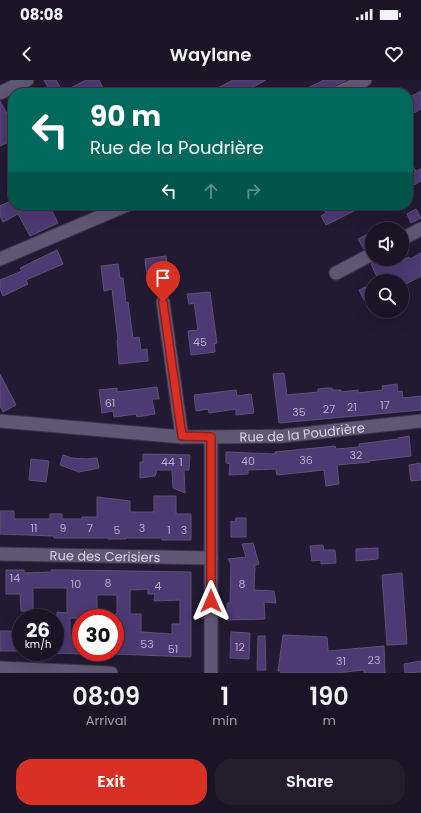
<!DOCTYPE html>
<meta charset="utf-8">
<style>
body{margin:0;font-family:Poppins,sans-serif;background:#231d2e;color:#f1f3f6;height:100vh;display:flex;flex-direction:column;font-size:15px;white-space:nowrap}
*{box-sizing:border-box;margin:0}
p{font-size:13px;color:#9f9ea7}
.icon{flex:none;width:22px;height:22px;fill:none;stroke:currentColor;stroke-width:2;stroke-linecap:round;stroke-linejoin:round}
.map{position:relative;height:593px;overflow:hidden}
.panel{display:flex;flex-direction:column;background:#1a1426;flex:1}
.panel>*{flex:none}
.guide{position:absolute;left:8px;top:8px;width:405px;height:122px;border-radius:16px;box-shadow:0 4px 16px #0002,0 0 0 1px #383343;background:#00695c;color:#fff;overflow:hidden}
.controls{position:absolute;left:365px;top:142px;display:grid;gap:8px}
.controls a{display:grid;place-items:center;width:44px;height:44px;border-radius:50%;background:#1a1426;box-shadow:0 4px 16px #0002,0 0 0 1px #383343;font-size:20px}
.speed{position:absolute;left:12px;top:529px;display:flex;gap:8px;font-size:20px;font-weight:700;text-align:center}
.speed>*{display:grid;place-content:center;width:52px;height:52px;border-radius:50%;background:#1a1426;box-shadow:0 4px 16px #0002,0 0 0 1px #383343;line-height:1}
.speed small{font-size:10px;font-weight:400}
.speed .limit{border:6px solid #d22;background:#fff;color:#111}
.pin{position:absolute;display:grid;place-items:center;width:34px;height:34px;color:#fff;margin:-41px -17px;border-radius:50% 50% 50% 0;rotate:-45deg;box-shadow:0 0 4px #0007}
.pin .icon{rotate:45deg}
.me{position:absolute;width:44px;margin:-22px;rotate:0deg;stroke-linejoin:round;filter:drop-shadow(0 0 3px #0008)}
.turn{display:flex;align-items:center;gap:14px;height:84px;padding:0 16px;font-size:18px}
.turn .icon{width:52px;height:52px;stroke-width:2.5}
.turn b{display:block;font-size:28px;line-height:34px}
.lanes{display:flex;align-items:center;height:38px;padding:0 16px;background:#0003;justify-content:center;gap:20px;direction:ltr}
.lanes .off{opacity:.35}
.eta{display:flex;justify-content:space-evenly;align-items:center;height:68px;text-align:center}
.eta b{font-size:24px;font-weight:600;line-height:28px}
.button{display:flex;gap:8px;margin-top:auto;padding:8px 16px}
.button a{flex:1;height:46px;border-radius:16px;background:#d93025;color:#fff;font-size:16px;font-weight:600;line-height:46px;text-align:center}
.button a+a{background:#231d2e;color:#f1f3f6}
.status{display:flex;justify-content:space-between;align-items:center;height:28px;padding:0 20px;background:#1a1426;direction:ltr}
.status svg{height:11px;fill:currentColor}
header{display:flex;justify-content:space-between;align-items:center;height:52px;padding:0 16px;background:#1a1426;font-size:18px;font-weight:600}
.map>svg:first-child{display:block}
.building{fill:#4d3973;stroke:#5c5471;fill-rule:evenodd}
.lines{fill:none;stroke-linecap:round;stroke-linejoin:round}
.street-casing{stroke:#393347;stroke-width:15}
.street{stroke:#5f5774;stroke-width:13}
.route-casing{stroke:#8d1f18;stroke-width:10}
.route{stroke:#d93025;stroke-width:7}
.labels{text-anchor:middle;stroke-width:4;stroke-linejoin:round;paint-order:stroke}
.number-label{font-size:11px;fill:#b6aec9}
.street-label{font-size:13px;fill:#d9d5e6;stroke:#221a33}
</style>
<div class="status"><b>08:08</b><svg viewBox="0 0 49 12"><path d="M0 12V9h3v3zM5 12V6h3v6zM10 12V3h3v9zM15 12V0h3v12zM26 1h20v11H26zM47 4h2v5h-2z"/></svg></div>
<header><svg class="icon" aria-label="back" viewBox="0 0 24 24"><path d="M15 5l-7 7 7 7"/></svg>Waylane<svg class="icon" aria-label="heart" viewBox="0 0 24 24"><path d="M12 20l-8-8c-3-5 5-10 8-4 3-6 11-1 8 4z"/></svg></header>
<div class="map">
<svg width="421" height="593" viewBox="0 0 421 593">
<rect width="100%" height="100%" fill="#221a33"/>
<path class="building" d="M44,0h12l7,12 23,-12h13l4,8 -9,5h-43z
M233,0h33l-24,13h-34z
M324,0h22l-12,6 -11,7h-26z
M421,11v18l-13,7v-18z
M0,21l10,18 3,-1v22l-13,6z
M408,78l8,13 5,-2v12l-13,7z
M13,120v5h36l9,18 -28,13 -12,-22 -15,8 -3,-6v-10z
M332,125h34l-40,20 -5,-9 5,-3 -2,-4z
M416,129l5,9 -10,5 -4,-9z
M368,154l4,8v4l-8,3 -6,-10z
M57,170l6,14 -37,16 2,4 -25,12 -3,-7v-9l22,-9 -2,-3z
M421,173v23l-19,10v-5h-23l-8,-17 7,-5h27l4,-2 1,2z
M166,176l2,16 -21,3 -2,-16z
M118,184l2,14h3l3,25 2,-1 5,36 6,-1 2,13 6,-1 1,12 -29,3 -2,-24h1l-6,-51 -8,2 -3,-25z
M372,204v12l-8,4 -5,-10z
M210,212l7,51 -3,1 1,8 -24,3 -3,-24 10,-1 -4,-27 -5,1 -2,-10z
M284,293l3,22 31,-3v-3l8,-1h6v2h9v2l17,-2v3l25,-3 -1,-4 15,-2 1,8 4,-1 1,7 18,-2v14l-142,13 -6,-49z
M0,294l16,31 -13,7 -3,-6z
M157,307l2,12h-7l3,15 -18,3 -1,-3 -22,3 -1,-6 -11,2 -3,-23 18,-2v4z
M236,310l1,6 14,-2 3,19 -18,2v-6l-27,4 -1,-4 -12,2 -2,-16z
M409,356l2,20 -42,5 1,1 -33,3 2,19 -13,2 -2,-16 -47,5 -1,-6 -28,1v4l-19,1 1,-11 -4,-1v-11l49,2v-2l60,-6 1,3 23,-2v-3l39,-5v-1z
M143,374l47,1 -1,15h-5l1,23 -12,-5 -1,-18h-15l-2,6 -15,2v-16h3z
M63,375l9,3 15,1 10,-1 2,10 -20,4 -19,-7z
M31,379l18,2 -3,21 -17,-2z
M420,383l1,17 -10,1 -2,-16z
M154,416h22v18h15v26h-29v-2h-36v1h-18v-1h-54v-2l-54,-2v-23h14v8h36v-5h12v5h20v-2h15v-20l33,4v11h24z
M236,438h10v19h-15v-16l4,1z
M253,463l6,21 -4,1 -1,25 20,1 2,12 -12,-1 1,17 -38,1v-17h3l1,-39 -3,-5 18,-2 -4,-13z
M323,465l1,5h11l1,13 -15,1v-4l-9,1 -2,-15z
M378,468v11l-22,2v-12z
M6,490h18v3l28,-1 -1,-2h16l124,2v85l-76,-3v-40h2v-19h-20v23h-27v18l11,1v17l-26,-1 2,-41 10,1v-25h-34v23h-12l-1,-17h-14zM148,509v5h7l-1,7 26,-1v24h-8v10l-31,-2v-18h-11v-24z
M402,493l5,71 -20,1 -5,-70z
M0,551h21v20h-21z
M231,552l19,1 -1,26 -19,-1z
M283,555l44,2 1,14 56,-5 1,27h-21v-3l-28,3h-55l-1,-2h-2z
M258,556h7l1,34h-9z
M421,581v11l-16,1 -1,-9z"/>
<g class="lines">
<g class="street-casing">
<g id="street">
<path d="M0,13l27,-13"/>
<path d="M337,13l28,-13"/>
<path d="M402,159l19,-10"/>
<path d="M0,179l127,-54"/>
<path d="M336,193l36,-19"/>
<path d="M163,222l19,135"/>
<path id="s1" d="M0,341l182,16h29l72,-1 138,-15"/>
<path id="s2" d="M0,474l211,4"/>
<path d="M0,588l111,5"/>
<path d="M211,593v-236"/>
</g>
</g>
<use href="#street" class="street"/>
</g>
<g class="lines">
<g class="route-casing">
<path id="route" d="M163,222l19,134 29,1v164"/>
</g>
<use href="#route" class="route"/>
</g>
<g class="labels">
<g class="number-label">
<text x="200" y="266">45</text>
<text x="110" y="327">61</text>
<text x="385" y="329">17</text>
<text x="352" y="331">21</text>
<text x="329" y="333">27</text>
<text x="299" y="336">35</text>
<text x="356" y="379">32</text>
<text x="306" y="384">36</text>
<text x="248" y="385">40</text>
<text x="168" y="386">44</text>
<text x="181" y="386">1</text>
<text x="34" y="452">11</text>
<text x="63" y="452">9</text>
<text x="90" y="452">7</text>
<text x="142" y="452">3</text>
<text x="117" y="454">5</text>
<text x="169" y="454">1</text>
<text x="184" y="454">3</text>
<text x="15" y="502">14</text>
<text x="108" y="507">8</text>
<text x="76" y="508">10</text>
<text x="242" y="508">8</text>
<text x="158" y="510">4</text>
<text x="147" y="568">53</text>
<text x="240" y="571">12</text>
<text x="173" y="573">51</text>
<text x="374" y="584">23</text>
<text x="341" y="585">31</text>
</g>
<g class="street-label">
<text dy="5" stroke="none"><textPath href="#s1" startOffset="303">Rue de la Poudrière</textPath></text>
<text dy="5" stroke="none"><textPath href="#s2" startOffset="105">Rue des Cerisiers</textPath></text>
</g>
</g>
</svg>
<div class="controls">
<a><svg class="icon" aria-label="sound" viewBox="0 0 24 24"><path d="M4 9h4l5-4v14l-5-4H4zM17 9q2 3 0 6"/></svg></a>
<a><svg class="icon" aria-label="search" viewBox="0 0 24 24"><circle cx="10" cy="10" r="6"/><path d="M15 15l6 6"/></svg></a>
</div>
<div class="speed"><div>26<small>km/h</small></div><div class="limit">30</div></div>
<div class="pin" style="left:163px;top:222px;background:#d93025"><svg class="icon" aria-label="arrive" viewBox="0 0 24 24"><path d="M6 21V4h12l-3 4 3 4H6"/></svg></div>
<svg class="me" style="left:211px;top:521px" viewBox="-20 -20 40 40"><path d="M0-17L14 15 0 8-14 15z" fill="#d93025" stroke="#fff" stroke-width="4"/></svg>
<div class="guide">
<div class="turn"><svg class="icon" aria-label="left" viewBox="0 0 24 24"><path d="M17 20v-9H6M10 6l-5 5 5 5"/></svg><div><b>90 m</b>Rue de la Poudrière</div></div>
<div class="lanes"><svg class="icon" aria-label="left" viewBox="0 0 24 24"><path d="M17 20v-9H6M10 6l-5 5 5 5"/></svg><svg class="icon off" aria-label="ahead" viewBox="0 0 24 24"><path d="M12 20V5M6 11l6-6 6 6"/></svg><svg class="icon off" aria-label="right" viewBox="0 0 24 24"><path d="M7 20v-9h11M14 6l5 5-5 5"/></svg></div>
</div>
</div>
<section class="panel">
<div class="eta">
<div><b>08:09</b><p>Arrival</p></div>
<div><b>1</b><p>min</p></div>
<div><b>190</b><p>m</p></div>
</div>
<div class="button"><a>Exit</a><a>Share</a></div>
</section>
